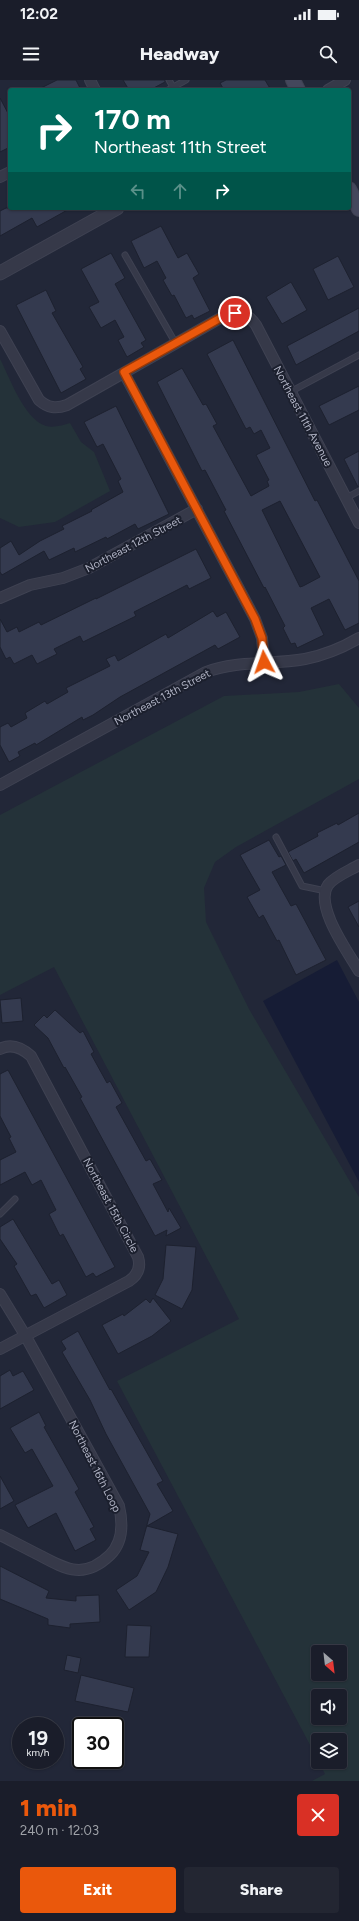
<!DOCTYPE html>
<meta charset="utf-8">
<style>
body{margin:0;font-family:Figtree,sans-serif;background:#232632;color:#f1f3f6;height:100vh;display:flex;flex-direction:column;font-size:15px;white-space:nowrap}
*{box-sizing:border-box;margin:0}
p{font-size:13px;color:#9fa2a8}
.icon{flex:none;width:22px;height:22px;fill:none;stroke:currentColor;stroke-width:2;stroke-linecap:round;stroke-linejoin:round}
.map{position:relative;height:1701px;overflow:hidden}
.side{display:flex;flex-direction:column;background:#1a1d2a;flex:1}
.side>*{flex:none}
.guide{position:absolute;left:8px;top:8px;width:343px;height:122px;border-radius:4px;box-shadow:0 1px 3px #0004,0 0 0 1px #383b47;background:#00695c;color:#fff;overflow:hidden}
.needle{width:26px;rotate:152deg}
.controls{position:absolute;left:311px;top:1565px;display:grid;gap:8px}
.controls a{display:grid;place-items:center;width:36px;height:36px;border-radius:4px;background:#1a1d2a;box-shadow:0 1px 3px #0004,0 0 0 1px #383b47;font-size:20px}
.speed{position:absolute;left:12px;top:1637px;display:flex;gap:8px;font-size:20px;font-weight:700;text-align:center}
.speed>*{display:grid;place-content:center;width:52px;height:52px;border-radius:50%;background:#1a1d2a;box-shadow:0 1px 3px #0004,0 0 0 1px #383b47;line-height:1}
.speed small{font-size:10px;font-weight:400}
.speed .limit{border:2px solid #111;border-radius:6px;background:#fff;color:#111}
.pin{position:absolute;display:grid;place-items:center;width:34px;height:34px;color:#fff;margin:-17px;border:2px solid #fff;border-radius:50%;box-shadow:0 1px 4px #0007}
.me{position:absolute;width:44px;margin:-22px;rotate:356deg;stroke-linejoin:round;filter:drop-shadow(0 0 3px #0008)}
.turn{display:flex;align-items:center;gap:14px;height:84px;padding:0 20px;font-size:18px}
.turn .icon{width:52px;height:52px;stroke-width:2.5}
.turn b{display:block;font-size:28px;line-height:34px}
.lanes{display:flex;align-items:center;height:38px;padding:0 20px;background:#0003;justify-content:center;gap:20px;direction:ltr}
.lanes .off{opacity:.35}
.round{display:grid;place-items:center;flex:none;width:42px;height:42px;border-radius:4px;background:#232632}
.overview{display:flex;align-items:center;justify-content:space-between;height:68px;padding:0 20px}
h1{font-size:24px;font-weight:800;line-height:30px;color:#ea580c}
.cta{display:flex;gap:8px;margin-top:auto;padding:8px 20px}
.cta a{flex:1;height:46px;border-radius:4px;background:#ea580c;color:#fff;font-size:16px;font-weight:800;line-height:46px;text-align:center}
.cta a+a{background:#232632;color:#f1f3f6}
.status{display:flex;justify-content:space-between;align-items:center;height:28px;padding:0 20px;background:#1a1d2a;direction:ltr}
.status svg{height:11px;fill:currentColor}
header{display:flex;justify-content:space-between;align-items:center;height:52px;padding:0 20px;background:#1a1d2a;font-size:18px;font-weight:800}
.map>svg:first-child{display:block}
.green{fill:#243239;fill-rule:evenodd}
.water{fill:#161c35}
.building{fill:#343a4f;stroke:#1d212f;fill-rule:evenodd}
.lines{fill:none;stroke-linecap:round;stroke-linejoin:round}
.service-casing{stroke:#3f4252;stroke-width:7}
.minor-casing{stroke:#3f4252;stroke-width:12}
.tertiary-casing{stroke:#3f4252;stroke-width:15}
.secondary-casing{stroke:#3f4252;stroke-width:16}
.service{stroke:#363949;stroke-width:5}
.minor{stroke:#363949;stroke-width:10}
.tertiary{stroke:#363949;stroke-width:13}
.secondary{stroke:#44475c;stroke-width:14}
.route-casing{stroke:#983908;stroke-width:10}
.route{stroke:#ea580c;stroke-width:7}
.labels{text-anchor:middle;stroke-width:4;stroke-linejoin:round;paint-order:stroke}
.street-label{font-size:11px;fill:#b1b4c5;stroke:#1b1f2d}
</style>
<div class="status"><b>12:02</b><svg viewBox="0 0 49 12"><path d="M0 12V9h3v3zM5 12V6h3v6zM10 12V3h3v9zM15 12V0h3v12zM26 1h20v11H26zM47 4h2v5h-2z"/></svg></div>
<header><svg class="icon" aria-label="menu" viewBox="0 0 24 24"><path d="M4 6h16M4 12h16M4 18h16"/></svg>Headway<svg class="icon" aria-label="search" viewBox="0 0 24 24"><circle cx="10" cy="10" r="6"/><path d="M15 15l6 6"/></svg></header>
<div class="map">
<svg width="359" height="1701" viewBox="0 0 359 1701">
<rect width="100%" height="100%" fill="#222738"/>
<path class="green" d="M0,279c10,19 24,60 46,67 8,2 17,-1 24,-3l11,19 13,10 16,39 -55,31 -36,5 -19,-9z
M339,604l20,24v71l-123,68 -21,15 -11,26 2,34 43,87 110,188v584h-47l13,-7 -6,-12h21v-22h-22v20l-201,-379 122,-62 -185,-352 -54,28v-180l224,-119 75,-4zM318,1572h22v22h-22zM318,1616h22v22h-22z"/>
<path class="water" d="M337,880l22,42v180l-96,-181z"/>
<path class="building" d="M57,0h19l5,10h-44z
M123,0h42v2l-15,8h-21z
M226,0h39l6,10h-47l-4,-7z
M0,18l10,19v30l-10,5z
M6,128h65l-34,19 -5,-9 -32,18v-25z
M161,146l17,32 9,-5 12,21 -6,4 17,33 -16,8 -2,-4 -6,3 -12,-23 -2,1 -9,-16 3,-2 -9,-17 -13,7 -13,-27z
M111,173l14,25 -10,6 31,56 -5,3 3,4 -17,10 -9,-17 6,-3 -9,-17 -14,8 -12,-21 10,-5 -18,-33z
M338,176l16,31 -26,13 -15,-31z
M291,202l16,28 -25,14 -16,-27z
M46,210l10,21 -4,2 31,54 -3,2 6,10 -25,14 -45,-88z
M359,228v23l-63,34 -9,-19z
M233,260l82,161 2,-1 42,81v42l-14,7 -16,-31 -18,9 13,27 -27,13 -2,-5 -4,1 -8,-16 2,-2 -20,-39 -1,1 -40,-77 2,-1 -21,-40 -3,1 -45,-89 25,-14 21,37 3,-1 11,20 -4,2 38,70 18,-10 -2,-5 2,-1 -13,-25 14,-7 -9,-18 -7,4 -4,-7 -4,2 -39,-75zM280,421l40,76 -17,9 -3,1 -38,-77z
M359,306v24l-30,15 -10,-19z
M116,326l53,108 -31,15 -3,-5 -28,15 -1,-2 -31,15 -1,-4 -25,12 -5,-9 -42,24 -2,-3v-24l11,-7 8,14 21,-14 24,-12 -2,-3 30,-15 -1,-1 32,-18 -5,-11 3,-2 -18,-35 -6,3 -13,-25z
M359,371v36h-1l-14,-28z
M196,469l15,29 -22,11 -2,-4 -53,27 2,4 -53,26 -3,-6 -26,13 3,5 -20,10 -5,-9 -18,9 -4,-7 -4,2 -6,-12v-28l7,13 10,-5 2,5 20,-10 2,3 55,-27v1z
M213,531l4,6 9,-5 14,25 -22,12 -3,-4 -95,52 -27,18 -10,5 -1,-3 -46,28 -1,-2 -17,9 2,4 -11,6 -9,-17v-18l8,-4 3,4 16,-9 -2,-5 20,-12 2,3 21,-12 -2,-4 44,-22 -4,-7 9,-4 3,6 48,-27 2,4z
M359,733v29l-55,31 -8,-14 -3,2 -5,-9 30,-16 -1,-3 20,-10 1,2z
M269,760l10,17 2,-1 5,9 -14,7 19,34 5,-2 30,56 -30,15 -17,-35 -2,1 -14,-26 -4,3 -12,-21 13,-7 -20,-35z
M359,821v26l-11,-20z
M21,918l2,23 -21,2 -2,-23z
M55,930l25,23 3,-2 11,21 -3,2 16,29 3,-2 12,22 -6,4 30,54 4,-2 12,21 -9,4 15,28 1,-4 12,20 -15,8 1,-6 -12,6 -75,-138 2,-1 -17,-30 -1,1 -16,-30 -14,-13 10,-10 3,3z
M8,990l107,197 -19,10 -3,-4 -7,4 -23,-43 -3,2 -11,-22 7,-4 -15,-30 -9,5 -7,-13 -25,13v-25l16,-8 -7,-14 2,-1 -11,-21v-42z
M13,1139l39,65 7,-4 8,15 -23,13 -8,-14 -5,2 -17,-30 3,-2 -17,-25v-12z
M166,1165l30,2 -4,43 -10,19 -27,-14 8,-16z
M153,1218l18,23 -19,15 -34,18 -16,-29 21,-11 1,2 22,-17 4,4z
M78,1251l32,59 1,-1 52,92 -6,3 16,27 -26,15 31,8 -10,33 -12,25 -27,18 -13,-20 21,-14 12,-24 -9,-2 10,-36 -44,-80 -16,-34 -28,-48 4,-3 -5,-8z
M10,1290l3,6 10,-5 11,19 -34,19v-33z
M39,1332l7,14 -2,1 35,62 -4,3 19,35 -4,2 6,11 -21,11 -19,-38 -28,15 -13,-23 38,-19 -21,-37 -7,4 -15,-25z
M0,1396l14,25 -14,8z
M0,1486l49,25 -3,7 30,3v-5l23,-1 1,27 -30,2v4l-22,-3v-6l-48,-20z
M127,1545l24,1 -2,31h-24z
M67,1575l14,3 -3,15 -14,-3z
M81,1595l53,13 -6,24 -53,-11z"/>
<g class="lines">
<g class="service-casing">
<path id="service" d="M169,0l4,7
M168,10l18,-10
M125,175l51,89
M290,312l69,-37
M346,418l13,-7
M276,757l26,49 24,5
M0,1134l15,-15"/>
</g>
<g class="minor-casing">
<path id="minor" d="M90,0l5,10
M328,10l17,-10
M0,97l10,-5
M0,251l39,69c9,8 17,9 28,5l157,-89c13,-6 24,-3 32,9l103,198
M124,293l131,246 7,19 2,24
M0,518l30,-13 33,-7 26,-10 108,-59
M0,705l206,-113c32,-12 66,-7 99,-13 20,-4 37,-11 54,-21
M359,785c-10,6 -24,11 -31,20 -14,21 20,67 31,86
M0,969c11,-6 22,-1 31,7l107,201c3,10 0,18 -9,24l-129,68
M0,1214l25,41 94,171c4,17 4,36 -9,49 -25,24 -43,15 -69,1 -14,-7 -27,-14 -41,-21"/>
</g>
<g class="tertiary-casing">
<path id="tertiary" d="M0,193l117,-65"/>
</g>
<g class="secondary-casing">
<path id="secondary" d="M293,0l5,10
M349,109l10,20"/>
</g>
<use href="#service" class="service"/>
<use href="#minor" class="minor"/>
<use href="#tertiary" class="tertiary"/>
<use href="#secondary" class="secondary"/>
</g>
<g class="lines">
<g class="route-casing">
<path id="route" d="M235,233l-11,3 -100,56 131,247 7,19 2,24"/>
</g>
<use href="#route" class="route"/>
</g>
<g class="labels">
<g class="street-label">
<text transform="translate(303 336) rotate(62)" y="4">Northeast 11th Avenue</text>
<text transform="translate(133 464) rotate(-28)" y="4">Northeast 12th Street</text>
<text transform="translate(162 617) rotate(-28)" y="4">Northeast 13th Street</text>
<text transform="translate(111 1125) rotate(62)" y="4">Northeast 15th Circle</text>
<text transform="translate(95 1386) rotate(63)" y="4">Northeast 16th Loop</text>
</g>
</g>
</svg>
<div class="controls">
<a><svg class="needle" viewBox="-14 -14 28 28"><path d="M0-13l5 13h-10z" fill="#e53935"/><path d="M0 13l5-13h-10z" fill="#9fa2a8"/></svg></a>
<a><svg class="icon" aria-label="sound" viewBox="0 0 24 24"><path d="M4 9h4l5-4v14l-5-4H4zM17 9q2 3 0 6"/></svg></a>
<a><svg class="icon" aria-label="layers" viewBox="0 0 24 24"><path d="M12 4l9 5-9 5-9-5zM3 14l9 5 9-5"/></svg></a>
</div>
<div class="speed"><div>19<small>km/h</small></div><div class="limit">30</div></div>
<div class="pin" style="left:235px;top:233px;background:#d93025"><svg class="icon" aria-label="arrive" viewBox="0 0 24 24"><path d="M6 21V4h12l-3 4 3 4H6"/></svg></div>
<svg class="me" style="left:264px;top:582px" viewBox="-20 -20 40 40"><path d="M0-17L14 15 0 8-14 15z" fill="#ea580c" stroke="#fff" stroke-width="4"/></svg>
<div class="guide">
<div class="turn"><svg class="icon" aria-label="right" viewBox="0 0 24 24"><path d="M7 20v-9h11M14 6l5 5-5 5"/></svg><div><b>170 m</b>Northeast 11th Street</div></div>
<div class="lanes"><svg class="icon off" aria-label="left" viewBox="0 0 24 24"><path d="M17 20v-9H6M10 6l-5 5 5 5"/></svg><svg class="icon off" aria-label="ahead" viewBox="0 0 24 24"><path d="M12 20V5M6 11l6-6 6 6"/></svg><svg class="icon" aria-label="right" viewBox="0 0 24 24"><path d="M7 20v-9h11M14 6l5 5-5 5"/></svg></div>
</div>
</div>
<section class="side">
<div class="overview"><div><h1>1 min</h1><p>240 m · 12:03</p></div><a class="round" style="background:#d93025;color:#fff"><svg class="icon" aria-label="close" viewBox="0 0 24 24"><path d="M6 6l12 12M18 6L6 18"/></svg></a></div>
<div class="cta"><a>Exit</a><a>Share</a></div>
</section>
